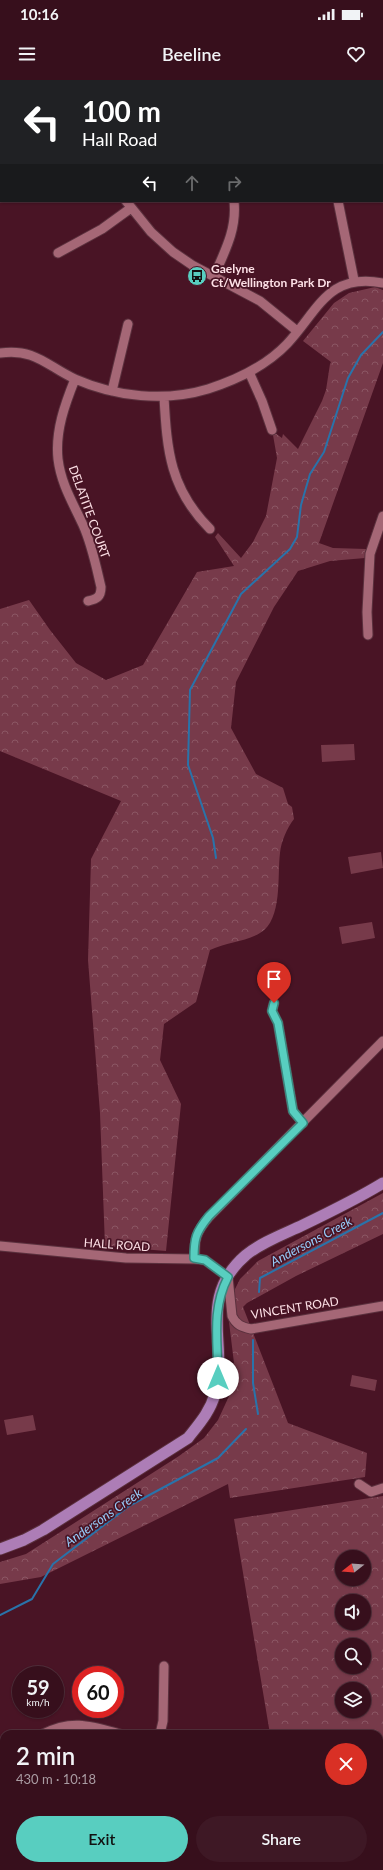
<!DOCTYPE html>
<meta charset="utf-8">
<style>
body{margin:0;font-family:Lato,sans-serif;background:#3e1825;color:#f1f3f6;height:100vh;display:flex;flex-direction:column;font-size:15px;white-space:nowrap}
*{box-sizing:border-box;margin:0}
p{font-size:13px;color:#aa9ca3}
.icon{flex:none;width:22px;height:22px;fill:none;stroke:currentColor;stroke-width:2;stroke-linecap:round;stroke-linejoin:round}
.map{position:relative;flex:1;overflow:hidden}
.details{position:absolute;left:0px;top:1650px;width:383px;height:140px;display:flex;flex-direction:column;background:#370f1c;border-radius:12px 12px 0 0;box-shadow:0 1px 3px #0004,0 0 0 1px #512f3b}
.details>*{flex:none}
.guide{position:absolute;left:0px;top:0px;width:383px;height:122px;box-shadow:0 1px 3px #0004,0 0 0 1px #512f3b;background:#202124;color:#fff;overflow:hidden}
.needle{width:26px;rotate:253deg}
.controls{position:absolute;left:335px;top:1470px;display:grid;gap:8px}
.controls a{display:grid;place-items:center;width:36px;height:36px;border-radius:50%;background:#370f1c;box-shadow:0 1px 3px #0004,0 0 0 1px #512f3b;font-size:20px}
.speed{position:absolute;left:12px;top:1586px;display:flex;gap:8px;font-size:20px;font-weight:700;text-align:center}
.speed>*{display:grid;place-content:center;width:52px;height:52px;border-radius:50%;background:#370f1c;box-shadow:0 1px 3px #0004,0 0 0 1px #512f3b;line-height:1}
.speed small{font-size:10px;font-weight:400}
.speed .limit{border:6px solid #d22;background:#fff;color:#111}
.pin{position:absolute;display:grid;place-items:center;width:34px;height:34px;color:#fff;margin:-41px -17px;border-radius:50% 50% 50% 0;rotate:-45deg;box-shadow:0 0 4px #0007}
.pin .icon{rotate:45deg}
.me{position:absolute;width:44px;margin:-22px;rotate:0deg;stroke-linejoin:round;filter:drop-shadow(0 0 3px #0008)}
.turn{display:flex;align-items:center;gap:14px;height:84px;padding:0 16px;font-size:18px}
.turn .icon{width:52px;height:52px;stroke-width:2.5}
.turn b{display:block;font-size:28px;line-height:34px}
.lanes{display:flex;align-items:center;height:38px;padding:0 16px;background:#0003;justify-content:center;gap:20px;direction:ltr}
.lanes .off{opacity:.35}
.round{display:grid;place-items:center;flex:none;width:42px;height:42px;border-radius:21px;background:#3e1825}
.head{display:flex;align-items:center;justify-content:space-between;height:68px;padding:0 16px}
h1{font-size:24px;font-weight:600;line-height:30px}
.action{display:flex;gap:8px;margin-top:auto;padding:8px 16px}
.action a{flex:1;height:46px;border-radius:24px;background:#58cec0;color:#111;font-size:16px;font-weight:600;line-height:46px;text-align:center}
.action a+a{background:#3e1825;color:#f1f3f6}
.status{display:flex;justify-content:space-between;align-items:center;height:28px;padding:0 20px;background:#370f1c;direction:ltr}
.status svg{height:11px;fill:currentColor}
header{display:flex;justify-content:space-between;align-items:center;height:52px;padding:0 16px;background:#370f1c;font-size:18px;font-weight:600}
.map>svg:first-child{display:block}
.green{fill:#773a4a}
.forest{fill:url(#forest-crowns);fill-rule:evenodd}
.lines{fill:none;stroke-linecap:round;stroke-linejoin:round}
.stream{stroke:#2973aa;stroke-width:2}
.minor-casing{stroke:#5b313e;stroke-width:11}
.major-casing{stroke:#5b313e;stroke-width:13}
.minor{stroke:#a56776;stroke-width:9}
.major{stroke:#ad7db6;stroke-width:11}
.route-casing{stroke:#39867d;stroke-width:10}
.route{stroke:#58cec0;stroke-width:7}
.labels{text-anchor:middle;stroke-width:3.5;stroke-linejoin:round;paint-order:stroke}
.poi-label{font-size:12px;font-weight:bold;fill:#fde0e6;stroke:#491425;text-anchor:start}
.street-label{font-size:12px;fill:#fde0e6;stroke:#491425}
.water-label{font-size:13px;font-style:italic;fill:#96ccf9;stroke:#491425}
</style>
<div class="status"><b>10:16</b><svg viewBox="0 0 49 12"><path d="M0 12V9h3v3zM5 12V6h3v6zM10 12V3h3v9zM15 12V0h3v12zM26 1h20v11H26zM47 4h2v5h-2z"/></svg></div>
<header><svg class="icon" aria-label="menu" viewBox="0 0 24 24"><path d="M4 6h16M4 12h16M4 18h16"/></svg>Beeline<svg class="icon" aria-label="heart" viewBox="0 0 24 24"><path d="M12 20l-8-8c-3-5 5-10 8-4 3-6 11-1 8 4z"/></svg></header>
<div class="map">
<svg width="383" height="1790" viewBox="0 0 383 1790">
<defs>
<pattern id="forest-crowns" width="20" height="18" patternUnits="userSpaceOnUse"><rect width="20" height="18" fill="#773a4a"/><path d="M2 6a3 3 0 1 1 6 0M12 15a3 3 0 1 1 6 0" fill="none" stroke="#8b5664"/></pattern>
</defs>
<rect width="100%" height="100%" fill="#491425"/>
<path class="green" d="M354,664l1,16 -33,2 -1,-17z
M381,772l2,16 -32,6 -3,-17z
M372,842l3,16 -33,6 -3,-17z
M352,1295l25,5 -2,11 -25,-5z
M33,1335l3,15 -29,5 -3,-15z
M4,1758v17l-4,1v-17z"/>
<path class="forest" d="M375,207l8,3v73l-64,180 14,5 33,1 -1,9 -35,3 -32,10 -24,36 -38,75 -5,46 25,46 27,14 5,16 4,3 2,12c-7,9 -13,23 -14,34 -3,22 3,67 -20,80 -15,9 -34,9 -50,17l-14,52 -32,22 -4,36 21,44 -15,147 -61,-5 -5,-133 -12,-153 3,-101 30,-58 -121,-50v-142l29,-9 21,30 26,33 30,17 37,-15 54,-93 37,-6 -19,-29 3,-4 23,25 12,-16 13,-26 11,-58 -4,-23 2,-2 7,5 1,-4 15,15 24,-48 4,-11 4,-26 1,-2 -28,-21 31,-38 15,-10z
M383,1113v41l-87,42 -49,27 -4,4 45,116 79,30 -2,24 -135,21 -2,-14 -187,93 -41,7v-22l26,-8 153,-98 25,-18 14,-18 12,-26 4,-31 -5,-41 6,-33 5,-10 18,-18z
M383,1416v374h-90v-4h86v-132h-109l-36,-215zM342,1477h22v22h-22zM342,1521h22v22h-22zM342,1565h22v22h-22zM342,1609h22v22h-22z"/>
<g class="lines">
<path class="stream" d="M216,778l-3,-20 -25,-73 2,-75 51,-96 49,-45 7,-12 4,-32 9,-31 14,-22 24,-74 13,-23 22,-23
M259,1212l1,-14 123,-65
M253,1260v43l5,31
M0,1535l32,-16 21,-35 76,-58 89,-48 28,-29"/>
<g class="minor-casing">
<path id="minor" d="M104,0l1,1
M382,35l1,-1
M0,76l1,-1
M126,121l25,31 22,20 19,13 68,36 37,30
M338,121l16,79
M58,173l44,-24 29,-21
M214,196c11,-25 23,-47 20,-75
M0,273c35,-5 47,13 75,26 41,18 90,23 133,10 28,-9 58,-23 79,-45 31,-33 41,-72 96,-61
M249,292l13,29 10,29
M75,299c-10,25 -20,52 -17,80 3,25 15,44 25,66 9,20 13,41 18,62 0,10 -4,12 -13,14
M112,311l16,-67
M164,317c3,54 6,92 46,132
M368,555l-1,-23 3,-58 13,-38
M274,923l-2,8 6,12 15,88 10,12
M0,1166l126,12 69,1 10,1 23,17 4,39c4,9 10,11 19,13l132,-23
M195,1179c-1,-20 1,-27 14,-42l174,-176
M359,1404l12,8 12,-4
M43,1654c29,-15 48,-8 77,0
M160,1654l3,-13 1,-55
M0,1694l4,-2"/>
</g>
<g class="major-casing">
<path id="major" d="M0,1469l24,-9 19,-10 145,-92c11,-14 22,-26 27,-44 14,-50 -19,-96 31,-139 16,-13 38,-21 57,-30 27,-13 54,-26 80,-42"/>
</g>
<use href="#minor" class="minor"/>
<use href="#major" class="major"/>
</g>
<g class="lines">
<g class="route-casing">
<path id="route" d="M218,1298c0,-36 -7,-68 10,-101l-23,-17 -11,-2c0,-20 2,-26 15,-42l94,-93 -10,-12 -15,-88 -6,-12 2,-8"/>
</g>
<use href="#route" class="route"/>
</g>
<defs>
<g id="bus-disc" transform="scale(1)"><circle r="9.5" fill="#58cec0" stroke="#491425"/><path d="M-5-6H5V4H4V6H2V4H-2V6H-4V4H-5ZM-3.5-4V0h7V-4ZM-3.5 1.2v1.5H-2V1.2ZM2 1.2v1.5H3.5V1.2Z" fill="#111"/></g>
</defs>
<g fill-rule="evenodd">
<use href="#bus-disc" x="197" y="196"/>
</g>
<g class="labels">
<g class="poi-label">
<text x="211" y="193">Gaelyne<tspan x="211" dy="14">Ct/Wellington Park Dr</tspan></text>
</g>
<g class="street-label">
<text transform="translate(89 432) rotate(70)" y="4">DELATITE COURT</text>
<text transform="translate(117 1165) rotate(4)" y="4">HALL ROAD</text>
<text transform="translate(295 1228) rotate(-9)" y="4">VINCENT ROAD</text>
</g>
<g class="water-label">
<text transform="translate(311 1161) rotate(-28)" y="5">Andersons Creek</text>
<text transform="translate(103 1437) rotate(-35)" y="5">Andersons Creek</text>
</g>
</g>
</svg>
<div class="controls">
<a><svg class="needle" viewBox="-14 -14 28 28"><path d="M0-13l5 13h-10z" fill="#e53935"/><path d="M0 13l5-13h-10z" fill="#aa9ca3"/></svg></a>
<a><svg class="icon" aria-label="sound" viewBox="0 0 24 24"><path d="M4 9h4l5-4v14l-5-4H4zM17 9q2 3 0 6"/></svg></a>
<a><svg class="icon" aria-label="search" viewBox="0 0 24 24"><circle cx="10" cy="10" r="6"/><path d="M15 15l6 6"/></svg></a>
<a><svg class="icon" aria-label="layers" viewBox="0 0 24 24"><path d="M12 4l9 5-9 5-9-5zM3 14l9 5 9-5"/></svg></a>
</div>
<div class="speed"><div>59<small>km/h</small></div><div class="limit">60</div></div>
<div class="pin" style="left:274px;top:923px;background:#d93025"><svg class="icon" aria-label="arrive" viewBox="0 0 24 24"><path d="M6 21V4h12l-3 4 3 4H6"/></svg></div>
<svg class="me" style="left:218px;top:1298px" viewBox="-20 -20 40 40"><circle r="19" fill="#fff"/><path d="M0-13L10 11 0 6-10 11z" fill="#58cec0"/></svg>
<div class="guide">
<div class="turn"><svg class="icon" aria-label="left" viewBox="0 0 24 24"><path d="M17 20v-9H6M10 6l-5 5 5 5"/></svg><div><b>100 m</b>Hall Road</div></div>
<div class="lanes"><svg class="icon" aria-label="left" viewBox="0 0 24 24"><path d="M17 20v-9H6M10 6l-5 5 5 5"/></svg><svg class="icon off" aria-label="ahead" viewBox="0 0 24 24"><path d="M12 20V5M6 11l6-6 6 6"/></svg><svg class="icon off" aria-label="right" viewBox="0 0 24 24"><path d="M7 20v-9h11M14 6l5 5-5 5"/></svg></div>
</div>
<section class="details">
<div class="head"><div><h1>2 min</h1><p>430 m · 10:18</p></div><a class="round" style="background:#d93025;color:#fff"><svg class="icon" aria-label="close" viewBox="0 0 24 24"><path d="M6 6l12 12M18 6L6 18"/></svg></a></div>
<div class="action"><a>Exit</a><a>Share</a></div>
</section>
</div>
